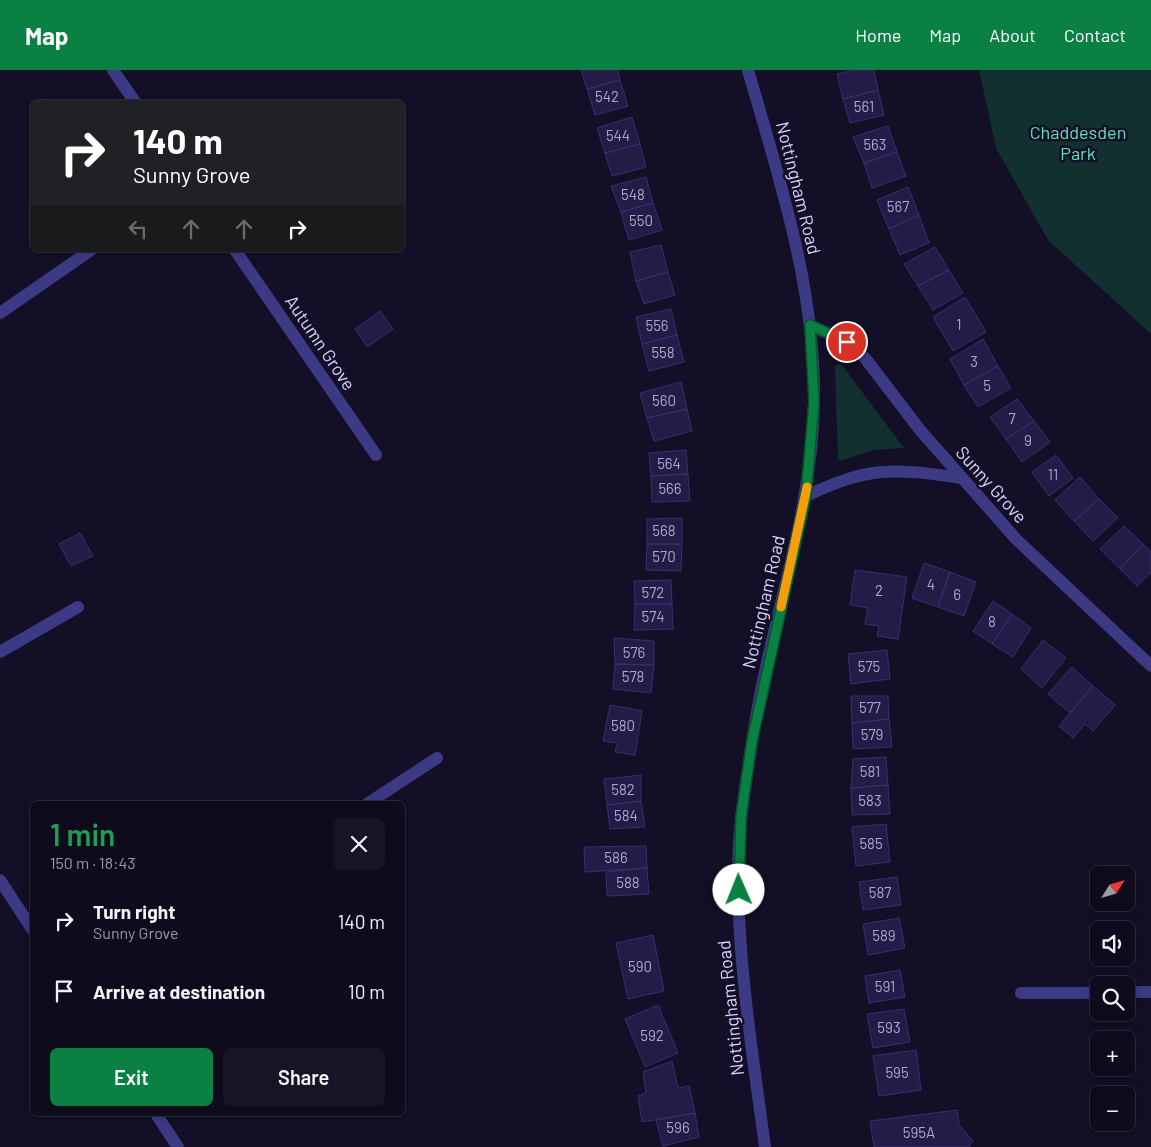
<!DOCTYPE html>
<meta charset="utf-8">
<style>
body{margin:0;font-family:Barlow,sans-serif;background:#171425;color:#f1f3f6;height:100vh;display:flex;flex-direction:column;font-size:19px;white-space:nowrap}
*{box-sizing:border-box;margin:0}
p{font-size:16px;color:#9b9ba3}
.icon{flex:none;width:28px;height:28px;fill:none;stroke:currentColor;stroke-width:2;stroke-linecap:round;stroke-linejoin:round}
.map{position:relative;flex:1;overflow:hidden}
.drawer{position:absolute;left:30px;top:731px;width:375px;height:315px;display:flex;flex-direction:column;background:#0e0b1c;border-radius:8px;box-shadow:0 2px 12px #0003,0 0 0 1px #2e2b3b}
.drawer>*{flex:none}
.top-card{position:absolute;left:30px;top:30px;width:375px;height:152px;border-radius:8px;box-shadow:0 2px 12px #0003,0 0 0 1px #2e2b3b;background:#202124;color:#fff;overflow:hidden}
.needle{width:32px;rotate:53deg}
.tools{position:absolute;left:1090px;top:796px;display:grid;gap:10px}
.tools a{display:grid;place-items:center;width:45px;height:45px;border-radius:8px;background:#0e0b1c;box-shadow:0 2px 12px #0003,0 0 0 1px #2e2b3b;font-size:25px}
.pin{position:absolute;display:grid;place-items:center;width:42px;height:42px;color:#fff;margin:-21px;border:2px solid #fff;border-radius:50%;box-shadow:0 1px 5px #0007}
.me{position:absolute;width:55px;margin:-28px;rotate:359deg;stroke-linejoin:round;filter:drop-shadow(0 0 4px #0008)}
.turn{display:flex;align-items:center;gap:18px;height:105px;padding:0 20px;font-size:22px}
.turn .icon{width:65px;height:65px;stroke-width:2.5}
.turn b{display:block;font-size:35px;line-height:42px}
.lanes{display:flex;align-items:center;height:48px;padding:0 20px;background:#0003;justify-content:center;gap:25px;direction:ltr}
.lanes .off{opacity:.35}
.round{display:grid;place-items:center;flex:none;width:52px;height:52px;border-radius:8px;background:#171425}
.headline{display:flex;align-items:center;justify-content:space-between;height:85px;padding:0 20px}
h1{font-size:30px;font-weight:600;line-height:38px;color:#1e9e55}
.primary-button{display:flex;gap:10px;margin-top:auto;padding:10px 20px}
.primary-button a{flex:1;height:58px;border-radius:8px;background:#0b8043;color:#fff;font-size:20px;font-weight:600;line-height:58px;text-align:center}
.primary-button a+a{background:#171425;color:#f1f3f6}
ul{padding:0;list-style:none}
li{display:flex;align-items:center;gap:15px;height:70px;padding:0 20px}
li div{flex:1}
li b{display:block;font-size:19px}
li em{font-style:normal}
header{display:flex;align-items:center;gap:30px;box-sizing:border-box;height:70px;padding:0 25px;background:#0b8043;color:#fff}
header strong{font-size:24px}
nav{display:flex;gap:28px;margin-inline-start:auto;font-size:18px}
.map>svg:first-child{display:block}
.green{fill:#12302f}
.building{fill:#241b47;stroke:#3b2d73}
.lines{fill:none;stroke-linecap:round;stroke-linejoin:round}
.minor{stroke:#3d3a85;stroke-width:12}
.route-casing{stroke:#07532c;stroke-width:12}
.route{stroke:#0b8043;stroke-width:9}
.slow{stroke:#f59e0b;stroke-width:9}
.labels{text-anchor:middle;stroke-width:5;stroke-linejoin:round;paint-order:stroke}
.number-label{font-size:15px;fill:#aca6d1}
.park-label{font-size:18px;fill:#5fe0c0;stroke:#130f26}
.street-label{font-size:18px;fill:#d9d4ff;stroke:#130f26}
</style>
<header>
<strong>Map</strong>
<nav><a>Home</a><a>Map</a><a>About</a><a>Contact</a></nav>
</header>
<div class="map">
<svg width="1151" height="1077" viewBox="0 0 1151 1077">
<rect width="100%" height="100%" fill="#130f26"/>
<path class="green" d="M979,0h172v264l-103,-94 -52,-92z
M838,294l4,1 62,83 -30,2 -32,10 -4,-1 -3,-93z"/>
<path class="building" d="M581,0h37l2,10 -33,9z
M854,0h20l4,20 -35,9 -6,-25z
M620,10l8,26 -33,9 -8,-26z
M878,20l6,25 -34,8 -7,-24z
M632,47l8,27 -35,9 -8,-25z
M888,56l9,26 -33,11 -11,-26z
M640,74l6,23 -34,9 -7,-23z
M897,82l9,24 -34,12 -8,-25z
M646,107l7,26 -32,9 -10,-26z
M908,117l11,28 -30,14 -12,-29z
M653,133l9,27 -33,10 -8,-28z
M919,145l10,28 -29,12 -11,-26z
M661,175l7,27 -32,9 -6,-29z
M935,177l14,23 -31,16 -14,-22z
M949,200l14,23 -30,17 -15,-24z
M668,202l7,23 -31,9 -8,-23z
M965,227l21,35 -33,19 -20,-34z
M671,239l6,26 -35,9 -6,-27z
M380,241l13,18 -26,18 -12,-18z
M677,265l7,27 -35,9 -7,-27z
M983,269l15,27 -34,19 -14,-26z
M998,296l13,22 -33,19 -14,-22z
M681,312l6,27 -40,9 -7,-25z
M1017,329l17,22 -28,18 -16,-22z
M687,339l5,22 -38,10 -7,-23z
M1034,351l16,21 -28,20 -16,-23z
M686,380l2,24 -37,2 -2,-23z
M1056,385l17,23 -24,18 -17,-24z
M688,404l2,27 -38,1 -1,-26z
M1080,407l19,22 -25,22 -19,-21z
M1099,429l19,19 -25,23 -19,-20z
M682,448v26h-35v-25z
M1124,456l19,18 -23,25 -20,-20z
M80,463l13,23 -22,10 -12,-22z
M647,474h35l-1,27 -35,-1z
M1143,474l8,8v21l-14,13 -17,-17z
M924,493l26,9 -12,35 -26,-9z
M855,500l52,7 -9,62 -21,-3 2,-10 -14,-2 3,-16 -18,-3z
M950,502l26,10 -12,34 -26,-9z
M671,510l1,24h-37l-1,-23z
M993,531l19,13 -20,30 -19,-13z
M635,534h37l1,25 -39,1z
M1012,544l19,14 -18,29 -21,-13z
M614,568l40,3v24l-39,-1z
M1043,570l23,18 -24,30 -21,-19z
M887,580l3,29 -39,5 -3,-30z
M615,594l39,1 -3,28 -38,-4z
M1072,597l21,19 -23,27 -22,-19z
M1093,616l22,19 -22,26 -8,-7 -12,14 -14,-12z
M851,626h37l1,23 -37,4z
M610,635l32,6 -7,44 -20,-3 2,-9 -14,-2z
M889,649l3,28 -39,2 -1,-26z
M886,687l2,28 -37,3 2,-29z
M641,705v26l-34,4 -3,-26z
M888,715l2,29 -38,1 -1,-27z
M641,731l4,26 -35,2 -3,-24z
M886,754l4,38 -34,4 -4,-39z
M646,776l1,22 -62,4 -1,-25z
M647,798l2,26 -42,2 -1,-24z
M897,807l4,28 -38,5 -4,-28z
M899,848l6,30 -37,7 -5,-31z
M653,865l11,56 -36,8 -12,-56z
M900,900l5,27 -36,6 -4,-27z
M658,935l20,48 -33,14 -20,-48z
M904,939l6,33 -37,6 -6,-34z
M916,980l5,40 -42,6 -6,-40z
M672,991l6,27 11,-2 6,27 -53,9 -4,-26 8,-3 -3,-21z
M957,1040l2,15 14,16 -4,6h-95l-4,-26z
M695,1043l4,24 -36,9 -7,-26z"/>
<g class="lines">
<path class="minor" d="M113,0l22,32
M748,0c31,108 68,219 66,333 -2,116 -46,225 -62,340 -7,43 -14,87 -14,131 0,91 15,183 27,273
M235,180l141,205
M0,243l91,-63
M810,255l37,17 18,16 55,72 96,109 135,127
M806,426c64,-30 86,-28 155,-18
M0,582l78,-45
M367,734l70,-46
M0,810l32,49
M1126,922h25
M1021,923h78
M156,1044l22,33"/>
</g>
<g class="lines">
<g class="route-casing">
<path id="route" d="M739,820l2,-73 11,-76 54,-245 8,-94 -4,-77 37,17"/>
</g>
<use href="#route" class="route"/>
<path class="slow" d="M781,537l26,-120"/>
</g>
<g class="labels">
<g class="number-label">
<text x="607" y="32">542</text>
<text x="864" y="42">561</text>
<text x="618" y="71">544</text>
<text x="875" y="80">563</text>
<text x="633" y="130">548</text>
<text x="898" y="142">567</text>
<text x="641" y="156">550</text>
<text x="959" y="260">1</text>
<text x="657" y="261">556</text>
<text x="663" y="288">558</text>
<text x="974" y="297">3</text>
<text x="987" y="321">5</text>
<text x="664" y="336">560</text>
<text x="1012" y="354">7</text>
<text x="1028" y="376">9</text>
<text x="669" y="399">564</text>
<text x="1053" y="410">11</text>
<text x="670" y="424">566</text>
<text x="664" y="466">568</text>
<text x="664" y="492">570</text>
<text x="931" y="520">4</text>
<text x="879" y="526">2</text>
<text x="653" y="528">572</text>
<text x="957" y="530">6</text>
<text x="653" y="552">574</text>
<text x="992" y="557">8</text>
<text x="634" y="588">576</text>
<text x="869" y="602">575</text>
<text x="633" y="612">578</text>
<text x="870" y="643">577</text>
<text x="623" y="661">580</text>
<text x="872" y="670">579</text>
<text x="870" y="707">581</text>
<text x="623" y="725">582</text>
<text x="870" y="736">583</text>
<text x="626" y="751">584</text>
<text x="871" y="779">585</text>
<text x="616" y="793">586</text>
<text x="628" y="818">588</text>
<text x="880" y="828">587</text>
<text x="884" y="871">589</text>
<text x="640" y="902">590</text>
<text x="885" y="922">591</text>
<text x="889" y="963">593</text>
<text x="652" y="971">592</text>
<text x="897" y="1008">595</text>
<text x="678" y="1063">596</text>
<text x="919" y="1068">595A</text>
</g>
<g class="park-label">
<text x="1078" y="69">Chaddesden<tspan x="1078" dy="21">Park</tspan></text>
</g>
<g class="street-label">
<text transform="translate(798 118) rotate(76)" y="6">Nottingham Road</text>
<text transform="translate(320 273) rotate(56)" y="6">Autumn Grove</text>
<text transform="translate(991 415) rotate(48)" y="6">Sunny Grove</text>
<text transform="translate(764 532) rotate(-77)" y="6">Nottingham Road</text>
<text transform="translate(731 938) rotate(-96)" y="6">Nottingham Road</text>
</g>
</g>
</svg>
<div class="tools">
<a><svg class="needle" viewBox="-14 -14 28 28"><path d="M0-13l5 13h-10z" fill="#e53935"/><path d="M0 13l5-13h-10z" fill="#9b9ba3"/></svg></a>
<a><svg class="icon" aria-label="sound" viewBox="0 0 24 24"><path d="M4 9h4l5-4v14l-5-4H4zM17 9q2 3 0 6"/></svg></a>
<a><svg class="icon" aria-label="search" viewBox="0 0 24 24"><circle cx="10" cy="10" r="6"/><path d="M15 15l6 6"/></svg></a>
<a>+</a>
<a>−</a>
</div>
<div class="pin" style="left:847px;top:272px;background:#d93025"><svg class="icon" aria-label="arrive" viewBox="0 0 24 24"><path d="M6 21V4h12l-3 4 3 4H6"/></svg></div>
<svg class="me" style="left:739px;top:820px" viewBox="-20 -20 40 40"><circle r="19" fill="#fff"/><path d="M0-13L10 11 0 6-10 11z" fill="#0b8043"/></svg>
<div class="top-card">
<div class="turn"><svg class="icon" aria-label="right" viewBox="0 0 24 24"><path d="M7 20v-9h11M14 6l5 5-5 5"/></svg><div><b>140 m</b>Sunny Grove</div></div>
<div class="lanes"><svg class="icon off" aria-label="left" viewBox="0 0 24 24"><path d="M17 20v-9H6M10 6l-5 5 5 5"/></svg><svg class="icon off" aria-label="ahead" viewBox="0 0 24 24"><path d="M12 20V5M6 11l6-6 6 6"/></svg><svg class="icon off" aria-label="ahead" viewBox="0 0 24 24"><path d="M12 20V5M6 11l6-6 6 6"/></svg><svg class="icon" aria-label="right" viewBox="0 0 24 24"><path d="M7 20v-9h11M14 6l5 5-5 5"/></svg></div>
</div>
<section class="drawer">
<div class="headline"><div><h1>1 min</h1><p>150 m · 18:43</p></div><a class="round"><svg class="icon" aria-label="close" viewBox="0 0 24 24"><path d="M6 6l12 12M18 6L6 18"/></svg></a></div>
<ul>
<li><svg class="icon" aria-label="right" viewBox="0 0 24 24"><path d="M7 20v-9h11M14 6l5 5-5 5"/></svg><div><b>Turn right</b><p>Sunny Grove</p></div><em>140 m</em></li>
<li><svg class="icon" aria-label="arrive" viewBox="0 0 24 24"><path d="M6 21V4h12l-3 4 3 4H6"/></svg><div><b>Arrive at destination</b></div><em>10 m</em></li>
</ul>
<div class="primary-button"><a>Exit</a><a>Share</a></div>
</section>
</div>
